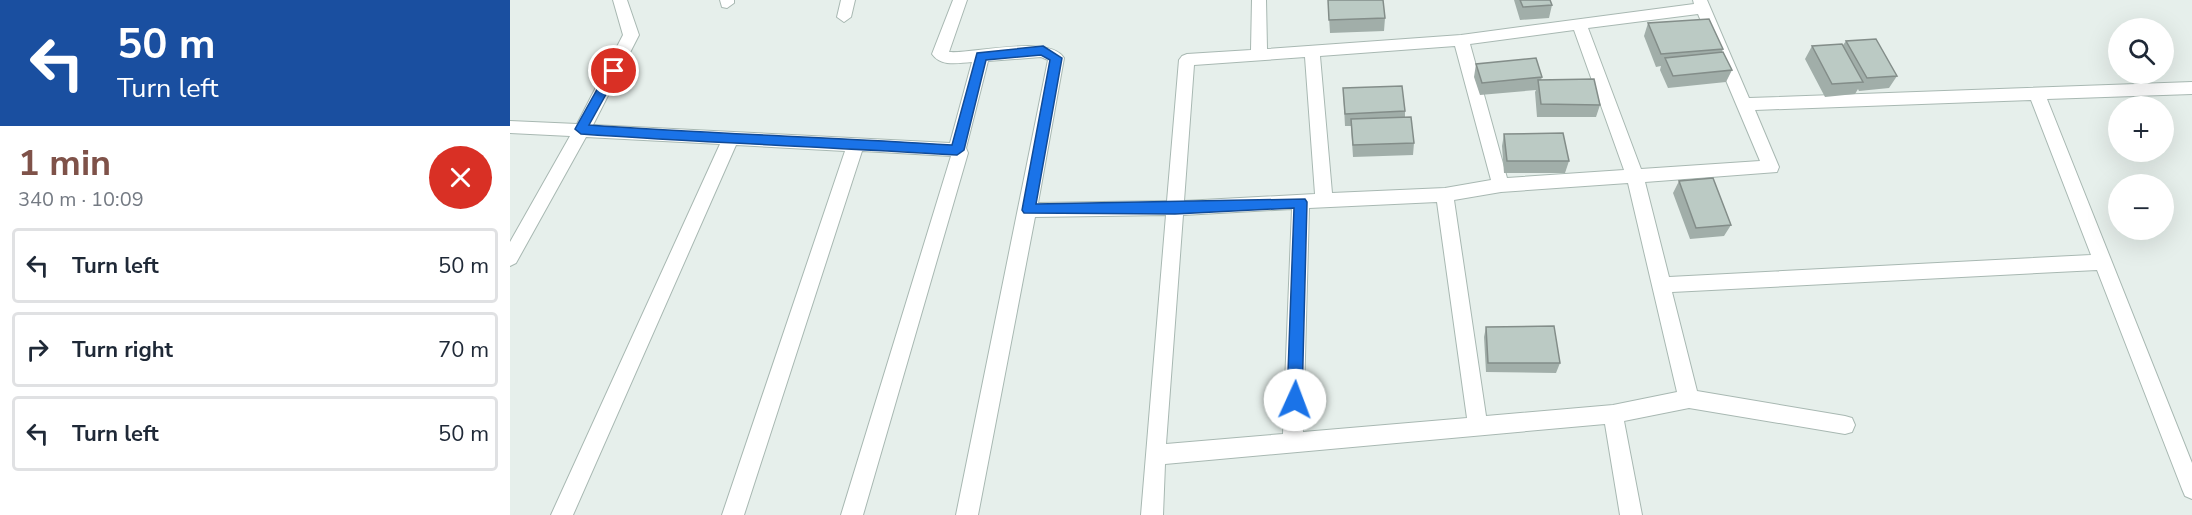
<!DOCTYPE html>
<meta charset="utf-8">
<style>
body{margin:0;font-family:"Nunito Sans",sans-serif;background:#f2f2f3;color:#1f2937;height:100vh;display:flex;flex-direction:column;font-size:22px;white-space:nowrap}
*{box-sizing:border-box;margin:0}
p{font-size:20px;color:#747a83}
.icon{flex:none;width:33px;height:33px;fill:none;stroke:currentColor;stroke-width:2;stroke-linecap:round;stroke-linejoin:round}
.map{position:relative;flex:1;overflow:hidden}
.sheet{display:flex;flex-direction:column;background:#fff;width:510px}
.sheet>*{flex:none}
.top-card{background:#1a4fa0;color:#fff;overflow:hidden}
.buttons{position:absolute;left:1598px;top:18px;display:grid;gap:12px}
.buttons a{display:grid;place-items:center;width:66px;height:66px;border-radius:50%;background:#fff;box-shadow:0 6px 24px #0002;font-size:30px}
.pin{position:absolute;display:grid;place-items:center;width:51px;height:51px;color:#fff;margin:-26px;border:3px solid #fff;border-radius:50%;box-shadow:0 2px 6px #0007}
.me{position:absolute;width:66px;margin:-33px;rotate:2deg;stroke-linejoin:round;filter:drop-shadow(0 0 4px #0008)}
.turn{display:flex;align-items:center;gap:21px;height:126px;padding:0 18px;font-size:27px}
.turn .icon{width:78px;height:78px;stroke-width:2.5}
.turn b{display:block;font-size:42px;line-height:51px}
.round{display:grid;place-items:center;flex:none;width:63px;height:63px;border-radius:32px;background:#f2f2f3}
.headline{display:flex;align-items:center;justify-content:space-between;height:102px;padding:0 18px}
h1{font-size:36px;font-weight:700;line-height:45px;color:#7f5249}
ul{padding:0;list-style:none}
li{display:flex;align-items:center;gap:18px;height:75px;margin:0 12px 9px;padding:0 6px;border:3px solid #e0e1e3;border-radius:6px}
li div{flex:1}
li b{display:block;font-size:22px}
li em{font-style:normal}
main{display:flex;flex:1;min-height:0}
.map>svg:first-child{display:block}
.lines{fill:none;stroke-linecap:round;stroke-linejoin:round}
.minor-casing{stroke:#a8b8b2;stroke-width:2}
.minor{fill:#fff;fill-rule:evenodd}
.wall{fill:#a1aea9}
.building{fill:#bbcac4;stroke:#838d89;stroke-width:1.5}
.route{fill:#1a73e8;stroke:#114b97;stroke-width:1.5}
</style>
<main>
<section class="sheet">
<div class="top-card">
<div class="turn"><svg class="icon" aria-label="left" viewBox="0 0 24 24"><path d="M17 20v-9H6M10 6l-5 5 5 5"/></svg><div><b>50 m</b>Turn left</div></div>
</div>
<div class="headline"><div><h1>1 min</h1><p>340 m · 10:09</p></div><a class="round" style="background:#d93025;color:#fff"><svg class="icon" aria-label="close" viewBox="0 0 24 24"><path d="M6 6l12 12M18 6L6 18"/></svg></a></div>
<ul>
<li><svg class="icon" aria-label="left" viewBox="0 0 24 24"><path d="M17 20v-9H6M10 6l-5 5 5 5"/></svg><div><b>Turn left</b></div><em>50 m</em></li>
<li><svg class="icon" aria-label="right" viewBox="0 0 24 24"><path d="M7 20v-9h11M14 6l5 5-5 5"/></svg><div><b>Turn right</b></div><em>70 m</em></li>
<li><svg class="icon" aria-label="left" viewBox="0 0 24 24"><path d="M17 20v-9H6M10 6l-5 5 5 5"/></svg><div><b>Turn left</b></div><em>50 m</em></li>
</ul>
</section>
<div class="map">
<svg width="1682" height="515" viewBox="0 0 1682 515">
<rect width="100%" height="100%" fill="#e6efeb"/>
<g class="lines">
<g class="minor-casing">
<path id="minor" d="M103,0h14l12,35 -46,90 357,18 22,-81c-14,1 -31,5 -40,-8l21,-54h14l-18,52c26,2 100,-18 115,6l-26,145 129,-2 12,-141 3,-4 5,-2 64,-4 1,-50h14l1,49 194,-14 233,-31 -1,-4h14l42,98 443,-16v12l-145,5 145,364v36l-7,-3 -3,-7 -85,-219 -425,22 25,99 148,25 7,2 3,7 -3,7 -7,2 -156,-26 -65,13 18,94h-22l-15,-91 -440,40 -2,51h-22l25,-300 -131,2 -57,298h-22l92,-455 -7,-3 -53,4 -22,87 2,5 -105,362h-22l110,-359 -89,-5 -118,364h-22l123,-364 -109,-6 -163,370h-22l169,-371 -134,-7 -70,126 -6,3v-24l60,-106 -60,-3v-12l67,3 46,-89zM1188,14l62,147 -119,8 -53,-141zM1064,30l50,140 -117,8 -37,-134zM945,46l36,134 -46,8 -113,5 -12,-137zM795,57l10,137 -131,7 10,-136zM1521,100l60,155 -422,22 -24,-95 132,-10 2,-5 -24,-57zM1118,183l49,209 -64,13 -127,11 -32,-216 47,-8zM927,202l30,216 -164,14 6,-224zM782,209l-9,225 -117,10 17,-229z
M210,0h14v3l-7,5 -5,-1z
M331,0h14l-4,17 -7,5 -7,-5z"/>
</g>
<use href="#minor" class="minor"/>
</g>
<path class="wall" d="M818,0l57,18 -1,13 -54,2z
M1004,0h36l2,5 -3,13 -29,2z
M1138,23l75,26 -1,3 10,18 -6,12 -58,6 -8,-18 1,-4 -5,1 -12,-31z
M1336,41l51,35 -8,12 -30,3 -1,-2 -3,5 -30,3 -20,-38 7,-13 31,-1z
M966,64l66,13 -1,3 59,25 -4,12h-59l-2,-25 1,-2 -56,5 -6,-18z
M833,88l62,23v6l9,26 -1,12 -60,2 -2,-31h-6z
M994,134l65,27 -4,12h-61l-2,-27z
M1169,181l52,44 -7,11 -34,3 -17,-46z
M976,327l74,36 -4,10 -70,-1 -2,-35z"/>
<path class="building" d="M818,0h55l2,18 -56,2z
M1010,0h30l2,5 -29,2z
M1199,19l14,30 -62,5 -13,-31z
M1366,39l21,37 -30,2 -21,-37z
M1332,44l21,38 -31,2 -20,-38z
M1213,52l9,18 -59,6 -8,-18z
M1026,58l6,19 -60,6 -6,-19z
M1084,79l6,26 -59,-1 -3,-24z
M892,86l3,25 -60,3 -2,-26z
M901,117l3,26 -61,2 -2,-26z
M1053,133l6,28h-62l-3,-27z
M1203,178l18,47 -35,3 -17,-47z
M1044,326l6,37h-72l-2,-36z"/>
<path class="route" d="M533,46l19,12 -26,146 269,-5 2,3 -5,198 -2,5 -5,2 -6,-2 -2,-5 7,-192 -119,6 -151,-1 -2,-3 28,-150 -9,-5 -55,5 -22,90 -7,5c-125,-8 -251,-12 -376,-21l-6,-5 34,-61 5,-1 5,4 -30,54c121,9 242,12 363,20l25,-92z"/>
</svg>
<div class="buttons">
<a><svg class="icon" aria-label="search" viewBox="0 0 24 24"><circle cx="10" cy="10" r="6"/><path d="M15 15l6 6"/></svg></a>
<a>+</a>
<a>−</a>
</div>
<div class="pin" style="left:104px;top:71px;background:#d93025"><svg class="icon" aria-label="arrive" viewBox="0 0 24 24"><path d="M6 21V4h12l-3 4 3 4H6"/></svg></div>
<svg class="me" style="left:785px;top:400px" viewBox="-20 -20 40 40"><circle r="19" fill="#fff"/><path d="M0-13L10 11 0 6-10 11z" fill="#1a73e8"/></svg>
</div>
</main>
